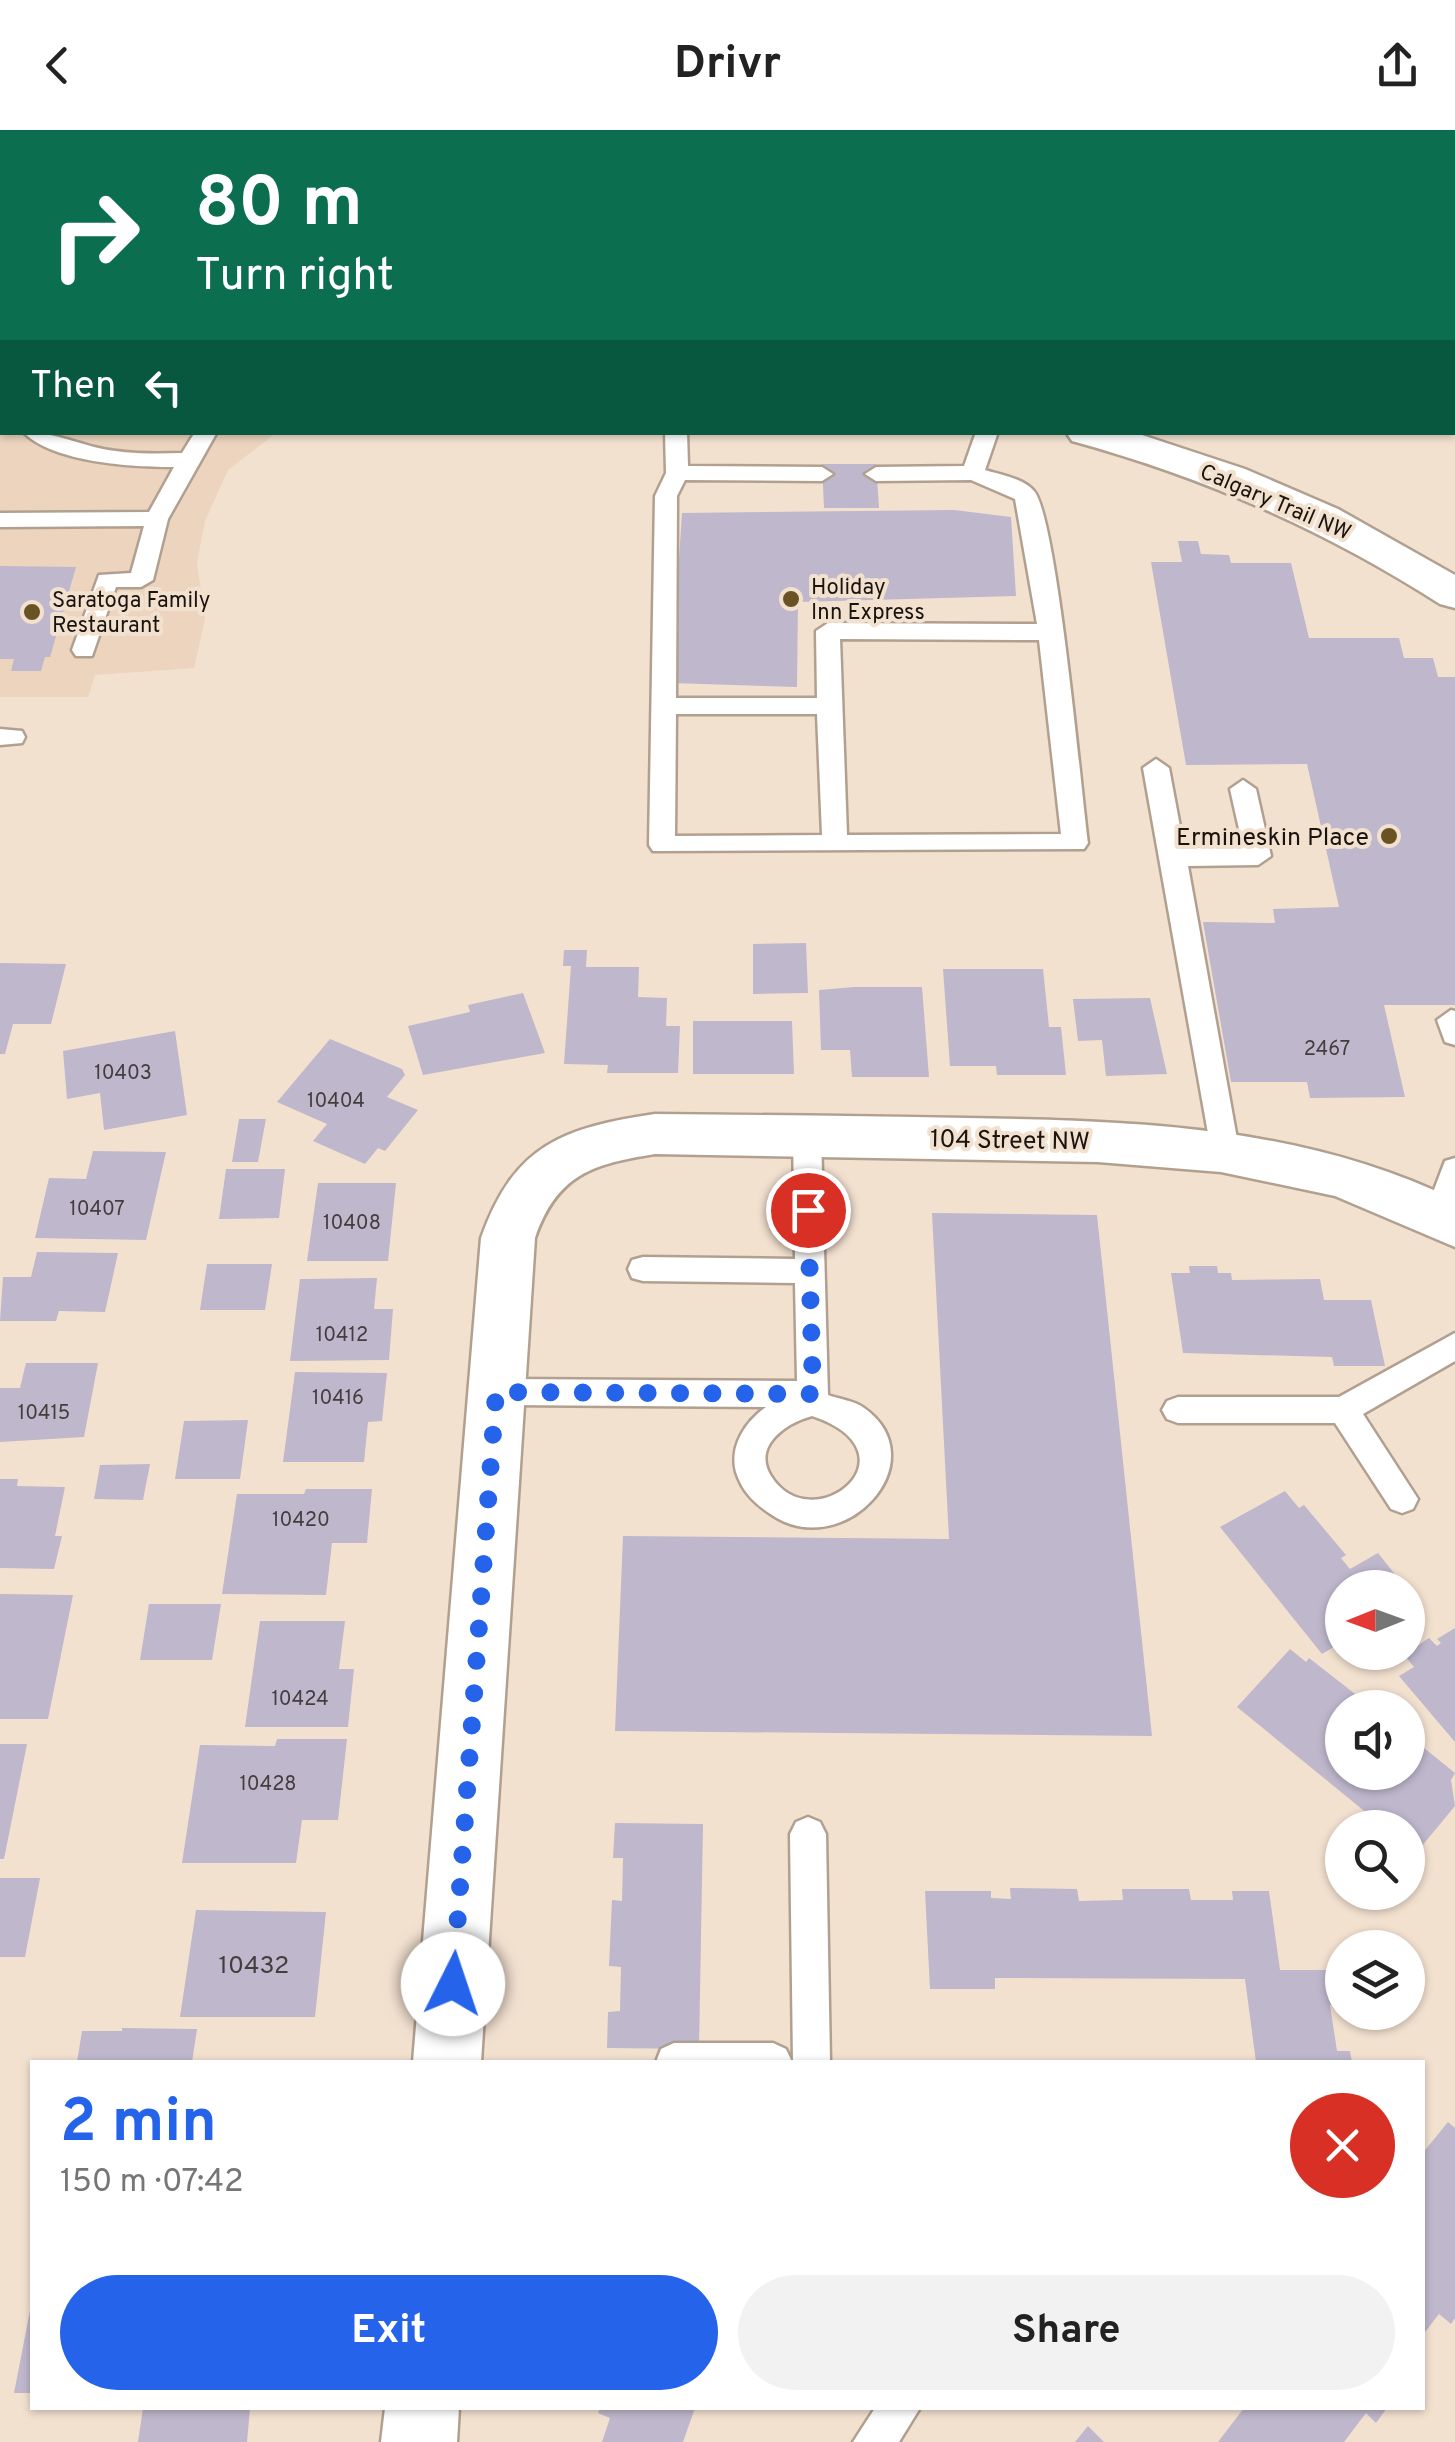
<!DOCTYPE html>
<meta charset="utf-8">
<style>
body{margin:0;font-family:Overpass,sans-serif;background:#f2f2f2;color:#222;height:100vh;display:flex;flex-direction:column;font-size:38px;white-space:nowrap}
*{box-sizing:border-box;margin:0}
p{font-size:32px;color:#767676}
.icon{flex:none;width:55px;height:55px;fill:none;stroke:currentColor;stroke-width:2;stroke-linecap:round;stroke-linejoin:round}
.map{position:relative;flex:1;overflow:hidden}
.panel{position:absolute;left:30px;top:1930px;width:1395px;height:350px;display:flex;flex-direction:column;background:#fff;border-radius:0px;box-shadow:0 2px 8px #0004}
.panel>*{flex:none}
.top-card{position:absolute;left:0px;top:0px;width:1455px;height:305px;box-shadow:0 2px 8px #0004;background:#0b6e4f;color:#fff;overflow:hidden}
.needle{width:65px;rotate:269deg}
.buttons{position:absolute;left:1325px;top:1440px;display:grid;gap:20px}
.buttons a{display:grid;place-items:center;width:100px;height:100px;border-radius:50%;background:#fff;box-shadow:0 2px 8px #0004;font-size:50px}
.pin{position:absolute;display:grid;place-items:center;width:85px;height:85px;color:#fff;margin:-42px;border:5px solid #fff;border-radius:50%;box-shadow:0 2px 10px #0007}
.me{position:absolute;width:110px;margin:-55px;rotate:4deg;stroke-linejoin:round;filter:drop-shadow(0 0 8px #0008)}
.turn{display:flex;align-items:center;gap:35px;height:210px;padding:0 30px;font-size:45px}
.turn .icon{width:130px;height:130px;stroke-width:2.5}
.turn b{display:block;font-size:70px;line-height:85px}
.then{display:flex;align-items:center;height:95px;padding:0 30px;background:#0003;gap:20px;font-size:38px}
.round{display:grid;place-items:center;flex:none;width:105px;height:105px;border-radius:52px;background:#f2f2f2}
.summary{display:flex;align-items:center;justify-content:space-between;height:170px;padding:0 30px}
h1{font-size:60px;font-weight:700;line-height:75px;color:#2563eb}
.action{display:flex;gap:20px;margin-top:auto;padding:20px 30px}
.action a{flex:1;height:115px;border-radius:60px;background:#2563eb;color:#fff;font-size:40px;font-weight:700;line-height:115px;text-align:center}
.action a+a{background:#f2f2f2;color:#222}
header{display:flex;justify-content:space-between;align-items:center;height:130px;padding:0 30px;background:#fff;font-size:45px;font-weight:700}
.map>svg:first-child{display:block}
.built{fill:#ecd4be}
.building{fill:#bfb7cc}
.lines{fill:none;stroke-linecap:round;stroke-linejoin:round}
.service-casing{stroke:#b1a090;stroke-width:5}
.minor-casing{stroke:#b1a090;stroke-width:5}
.trunk-casing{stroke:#b1a090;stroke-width:5}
.motorway-casing{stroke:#b1a090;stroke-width:5}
.service{fill:#fff;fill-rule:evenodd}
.minor{fill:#fff;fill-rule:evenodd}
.trunk{fill:#fff;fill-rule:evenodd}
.motorway{fill:#fff;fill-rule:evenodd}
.route{stroke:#2563eb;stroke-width:18;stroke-dasharray:0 32.4}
.poi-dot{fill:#6a5323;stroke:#f3e1d0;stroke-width:4}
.labels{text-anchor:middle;stroke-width:8;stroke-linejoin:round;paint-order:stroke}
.number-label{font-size:20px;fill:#433d3e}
.far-street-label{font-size:22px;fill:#1a140e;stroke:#f3e1d0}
.far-poi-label{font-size:22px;fill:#1a140e;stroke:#f3e1d0;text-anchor:start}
.poi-label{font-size:25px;fill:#1a140e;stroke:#f3e1d0;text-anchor:end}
.street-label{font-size:25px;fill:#1a140e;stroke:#f3e1d0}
.near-number-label{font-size:25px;fill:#433d3e}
</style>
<header><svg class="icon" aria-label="back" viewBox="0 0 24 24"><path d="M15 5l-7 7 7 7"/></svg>Drivr<svg class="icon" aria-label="share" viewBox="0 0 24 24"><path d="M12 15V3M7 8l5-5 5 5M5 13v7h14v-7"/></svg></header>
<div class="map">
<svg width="1455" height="2312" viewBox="0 0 1455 2312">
<rect width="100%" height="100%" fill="#f3e1d0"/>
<path class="built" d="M0,282l2,20 274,1 -48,37 -23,51 -8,42 8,56 -11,49 -99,7 -7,22h-88z"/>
<path class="building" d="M822,334h54l3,44h-55z
M954,380l57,7 5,79 -218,6 -1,85 -126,-4 11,-170z
M1178,411h20l3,13 28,1 2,8h60l18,75h90l5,20h29l5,19h17v328h-71l21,92 -95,1 -3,-16h-76l-28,-160 72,1 -2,-14 66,-2 -32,-143 -121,1 -35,-203h31z
M0,436l76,1 -26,90h-5l-4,14h-30l3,-12h-14z
M806,813l2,50 -55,1v-50z
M564,820h23l-1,17h53l-1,30 29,1 -1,28h14l-2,47h-71l1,-8 -44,-1 7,-98h-8z
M0,833l66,1 -15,60h-38l-8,30h-5z
M943,839h100l6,58h12l5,48h-69l-1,-9h-46z
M854,857h68l7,90h-77l-2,-27h-29l-2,-60z
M523,863l22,60 -122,22 -15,-49 62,-14 -2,-7z
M1150,868l17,76 -61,2 -4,-36 -24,1 -5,-42z
M693,891h99l2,53h-101z
M175,901l12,84 -83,15 -4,-37 -33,6 -4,-48z
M330,909l72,30 3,6 -18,22 31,13 -33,41 -7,-3 -13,16 -52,-23 14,-17 -50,-22z
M239,989h27l-8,43h-26z
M93,1021l73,1 -20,88 -111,-2 14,-60 37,1z
M226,1039h59l-6,49 -60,1z
M318,1053h78l-8,78h-81z
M932,1083l165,2 55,521 -537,-5 8,-195 326,3z
M37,1122l81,1 -13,59 -46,-1 -3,10h-56l3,-44h28z
M207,1134h65l-7,46h-65z
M1189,1136h28l1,7h13l1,7 88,-1 4,21h47l14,66h-51l-2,-9 -149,-4 -12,-80h19z
M377,1148l-3,31h19l-4,51 -99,1 10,-82z
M26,1233h72l-14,74 -84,5v-54h20z
M295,1242l92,1 -5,48 -14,1 -4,40h-81z
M248,1290l-8,59h-65l9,-58z
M150,1334l-7,36 -49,-1 6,-34z
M0,1349h18l-1,7 48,1 -10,49h7l-8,33 -54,-1z
M306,1359h66l-5,54h-35l-6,52 -104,-1 15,-100h67z
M1285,1361l14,17 5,-3 42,50 -5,3 9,11 28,-16 23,29 -9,6h-50v54l-20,12 -102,-127z
M0,1464l73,1 -25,124h-48z
M149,1474h72l-9,56h-72z
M260,1491h85l-6,48h15l-6,58h-103z
M1455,1498v114l-56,-66 15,-9 -10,-12 25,-17 8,8 4,-3 -4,-4z
M1290,1519l16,13 3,-4 59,46 -26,4v64h66v-37l47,38 -4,7 4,26 -39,47 -8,-7v-18h-23l-148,-121z
M277,1609h70l-9,81h-36l-6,43h-114l18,-118 75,1z
M0,1614h27l-23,115h-4z
M615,1693l88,1 -4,225 -92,-1 1,-36 12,-1 1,-44 -12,-1 3,-66 10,1 1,-43h-10z
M0,1748h40l-15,79h-25z
M1010,1758l67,1 2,12 44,-1 -1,-11h67l2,11h42l-1,-9h37l11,79h58l4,35h-12l7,46h13l2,11h-96l-11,-83 -250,-1v11h-65l-5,-98h66v7l20,1z
M196,1780l130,2 -11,105h-135z
M122,1898l75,1 -5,33h-115l5,-31h40z
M1448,1992l7,6v190l-4,6 -12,-10 -17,22v-182z
M31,2175l1,88h-18z
M143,2278l107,1 -3,33h-109z
M600,2278h95l-12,34h-81l8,-24 -12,-5z
M1244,2278h143l-11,15 -10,-10 -22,29h-126z
M1088,2296l16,16h-29z"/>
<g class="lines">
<g class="service-casing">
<path id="service" d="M0,280l2,1v14l-2,-1z
M23,302c27,0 45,8 71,15 28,7 58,7 88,6l13,-21h22l-49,87 -15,61 -12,7h-25l-24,69h-16l-4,-6 27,-75 32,-2 13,-47 -144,1v-14l149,-1 25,-45c-41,0 -120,-4 -151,-35z
M665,302h22l1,34 134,1 11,7 -11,7 -137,-1 -8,16 -1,202h141l-1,-67 12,-8 209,1 -22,-125 -44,-19 -95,1 -11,-7 11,-7 88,-1 12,-34h22l-13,38c16,5 38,8 49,21 23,27 47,299 54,352l-4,6 -431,2 -4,-6 6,-349 11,-23zM840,509l199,1 22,194 -214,1zM676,584h141l5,121 -147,1z
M0,599l22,2 3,6 -3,6 -22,2z
M1156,629l13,9 15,80 59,-1 -13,-58 13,-9 13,9 15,67 -13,9 -70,1 51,284 -4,8h-20l-4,-8 -68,-382z
M1451,880l4,1v34l-10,-3 -8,-22z
M807,995l10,3 4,8 7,259c11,4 27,6 36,13 75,53 -22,158 -95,105 -16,-11 -27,-22 -33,-41 -7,-26 10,-51 30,-65l-270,-2 -11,-4 -5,-9 5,-9 11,-4 301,2 -2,-98 -152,-2 -11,-3 -4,-9 4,-9 11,-3 152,2 -2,-123 4,-8zM812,1286c110,37 1,126 -41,60 -19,-30 15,-53 41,-60z
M1455,1028v54l-6,12h-20l-5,-8 21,-55z
M1455,1203v28l-92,53 55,85 -5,10 -11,4 -11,-4 -56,-86h-157l-11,-4 -5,-9 5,-9 11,-4h161z
M808,1687l12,5 6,12 4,228h-37l-3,-228 6,-12z
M674,1913h99l13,6 6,13h-136l5,-13z
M875,2278h45l-21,34h-46z"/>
</g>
<g class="minor-casing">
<path id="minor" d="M0,215h2v24h-2z
M1066,302h67l112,37 93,40 117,66v33l-15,-4c-115,-74 -236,-127 -368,-163z
M655,984c104,1 207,2 311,4 168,3 335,7 489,82v47l-120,-51 -114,-24 -123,-10 -443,-8c-62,10 -98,20 -120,84l-54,824h-68l68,-824c33,-93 81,-110 174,-124z
M385,2278h74l-2,34h-76z"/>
</g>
<g class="trunk-casing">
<path id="trunk" d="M1452,20h3v22h-3z
M0,32h2v22h-2z
M0,180h2v22h-2z
M1452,260h3v24h-3z"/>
</g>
<g class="motorway-casing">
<path id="motorway" d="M0,72h2v22h-2z
M1452,96h3v22h-3z
M0,116h2v22h-2z
M1452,144h3v22h-3z"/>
</g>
<use href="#service" class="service"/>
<use href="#minor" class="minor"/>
<use href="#trunk" class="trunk"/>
<use href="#motorway" class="motorway"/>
</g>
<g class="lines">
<path class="route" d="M453,1854l43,-592 317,2 -5,-184"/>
</g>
<g class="poi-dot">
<circle cx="791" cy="469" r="10"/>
<circle cx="32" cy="482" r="10"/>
<circle cx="1389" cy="706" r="10"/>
</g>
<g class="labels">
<g class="number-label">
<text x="1327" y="925">2467</text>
<text x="123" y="949">10403</text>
<text x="336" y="977">10404</text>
<text x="97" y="1085">10407</text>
<text x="352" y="1099">10408</text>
<text x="342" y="1211">10412</text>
<text x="338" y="1274">10416</text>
<text x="44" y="1289">10415</text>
<text x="301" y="1396">10420</text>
<text x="300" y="1575">10424</text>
<text x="268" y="1660">10428</text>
</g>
<g class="far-street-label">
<text transform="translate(1276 371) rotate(23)" y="8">Calgary Trail NW</text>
</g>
<g class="far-poi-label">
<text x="811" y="464">Holiday<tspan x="811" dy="25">Inn Express</tspan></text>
<text x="52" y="477">Saratoga Family<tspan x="52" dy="25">Restaurant</tspan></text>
</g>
<g class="poi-label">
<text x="1369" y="715">Ermineskin Place</text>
</g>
<g class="street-label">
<text transform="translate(1010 1009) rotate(1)" y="9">104 Street NW</text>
</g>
<g class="near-number-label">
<text x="254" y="1843">10432</text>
</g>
</g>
</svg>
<div class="buttons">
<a><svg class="needle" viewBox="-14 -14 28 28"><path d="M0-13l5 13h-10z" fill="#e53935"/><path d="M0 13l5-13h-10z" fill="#767676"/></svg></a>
<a><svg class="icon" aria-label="sound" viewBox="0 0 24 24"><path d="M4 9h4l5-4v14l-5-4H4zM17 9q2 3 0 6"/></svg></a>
<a><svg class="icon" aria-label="search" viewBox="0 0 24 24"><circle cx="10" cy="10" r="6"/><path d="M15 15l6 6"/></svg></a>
<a><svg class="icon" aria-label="layers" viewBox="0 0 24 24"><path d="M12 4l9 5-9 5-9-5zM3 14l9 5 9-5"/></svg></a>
</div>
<div class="pin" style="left:808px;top:1080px;background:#d93025"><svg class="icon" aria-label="arrive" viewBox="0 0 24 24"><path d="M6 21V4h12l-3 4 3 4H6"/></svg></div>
<svg class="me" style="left:453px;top:1854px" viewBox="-20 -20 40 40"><circle r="19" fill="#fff"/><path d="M0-13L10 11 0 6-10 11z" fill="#2563eb"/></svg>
<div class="top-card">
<div class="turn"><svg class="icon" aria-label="right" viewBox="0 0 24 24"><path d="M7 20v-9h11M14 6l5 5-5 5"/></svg><div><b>80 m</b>Turn right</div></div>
<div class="then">Then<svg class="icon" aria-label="left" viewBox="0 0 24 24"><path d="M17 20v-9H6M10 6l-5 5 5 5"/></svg></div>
</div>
<section class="panel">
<div class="summary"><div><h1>2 min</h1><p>150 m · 07:42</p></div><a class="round" style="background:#d93025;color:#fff"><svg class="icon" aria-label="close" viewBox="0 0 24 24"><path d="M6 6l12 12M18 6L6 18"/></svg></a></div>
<div class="action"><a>Exit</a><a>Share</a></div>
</section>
</div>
